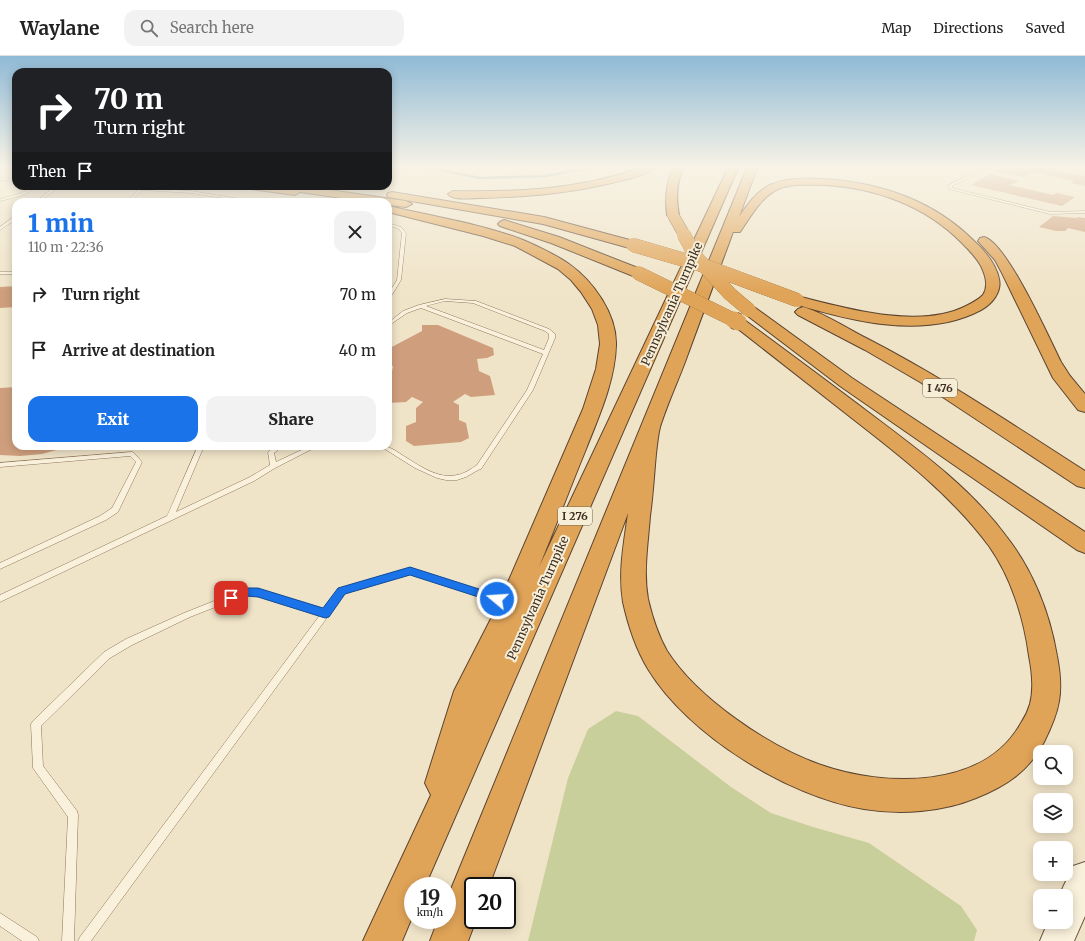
<!DOCTYPE html>
<meta charset="utf-8">
<style>
body{margin:0;font-family:Merriweather,serif;background:#f2f2f2;color:#222;height:100vh;display:flex;flex-direction:column;font-size:15px;white-space:nowrap}
*{box-sizing:border-box;margin:0}
p{font-size:13px;color:#767676}
.icon{flex:none;width:22px;height:22px;fill:none;stroke:currentColor;stroke-width:2;stroke-linecap:round;stroke-linejoin:round}
.map{position:relative;flex:1;overflow:hidden}
.side{position:absolute;left:12px;top:142px;width:380px;height:252px;display:flex;flex-direction:column;background:#fff;border-radius:12px;box-shadow:0 2px 10px #0003}
.side>*{flex:none}
.banner{position:absolute;left:12px;top:12px;width:380px;height:122px;border-radius:12px;box-shadow:0 2px 10px #0003;background:#202124;color:#fff;overflow:hidden}
.buttons{position:absolute;left:1033px;top:689px;display:grid;gap:8px}
.buttons a{display:grid;place-items:center;width:40px;height:40px;border-radius:8px;background:#fff;box-shadow:0 2px 10px #0003;font-size:20px}
.speed{position:absolute;left:404px;top:821px;display:flex;gap:8px;font-size:20px;font-weight:700;text-align:center}
.speed>*{display:grid;place-content:center;width:52px;height:52px;border-radius:50%;background:#fff;box-shadow:0 2px 10px #0003;line-height:1}
.speed small{font-size:10px;font-weight:400}
.speed .limit{border:2px solid #111;border-radius:6px;background:#fff;color:#111}
.pin{position:absolute;display:grid;place-items:center;width:34px;height:34px;color:#fff;margin:-17px;border-radius:8px;box-shadow:0 2px 6px #0006}
.me{position:absolute;width:44px;margin:-22px;rotate:288deg;stroke-linejoin:round;filter:drop-shadow(0 0 3px #0008)}
.turn{display:flex;align-items:center;gap:14px;height:84px;padding:0 16px;font-size:18px}
.turn .icon{width:52px;height:52px;stroke-width:2.5}
.turn b{display:block;font-size:28px;line-height:34px}
.then{display:flex;align-items:center;height:38px;padding:0 16px;background:#0003;gap:8px;font-size:15px}
.round{display:grid;place-items:center;flex:none;width:42px;height:42px;border-radius:12px;background:#f2f2f2}
.head{display:flex;align-items:center;justify-content:space-between;height:68px;padding:0 16px}
h1{font-size:24px;font-weight:800;line-height:30px;color:#1a73e8}
.cta{display:flex;gap:8px;margin-top:auto;padding:8px 16px}
.cta a{flex:1;height:46px;border-radius:12px;background:#1a73e8;color:#fff;font-size:16px;font-weight:800;line-height:46px;text-align:center}
.cta a+a{background:#f2f2f2;color:#222}
ul{padding:0;list-style:none}
li{display:flex;align-items:center;gap:12px;height:56px;padding:0 16px}
li div{flex:1}
li b{display:block;font-size:15px}
li em{font-style:normal}
header{display:flex;align-items:center;gap:24px;box-sizing:border-box;height:56px;padding:0 20px;background:#fff;border-bottom:1px solid #e0e0e0}
header strong{font-size:19px}
nav{display:flex;gap:22px;margin-inline-start:auto;font-size:14px}
.search{width:280px;height:36px;background:#f2f2f2;display:flex;align-items:center;gap:10px;box-sizing:border-box;padding:0 14px;border-radius:12px;color:#767676;font-size:15px}
.map>svg:first-child{display:block}
.green{fill:#c9cf9b}
.lines{fill:none;stroke-linecap:round;stroke-linejoin:round}
.stream{stroke:#6f938a;stroke-width:2.5}
.building{fill:#cf9f7d}
.lane-casing{stroke:#8d765c;stroke-width:1}
.secondary-casing{stroke:#6f573f;stroke-width:2}
.highway-casing{stroke:#5b4430;stroke-width:2}
.lane{fill:#faf1dc;fill-rule:evenodd}
.secondary{fill:#faf1dc;fill-rule:evenodd}
.highway{fill:#e0a458;fill-rule:evenodd}
.highway-bridge-far2-casing{stroke:#5b4430;stroke-width:12;stroke-linecap:butt}
.highway-bridge-far1-casing{stroke:#5b4430;stroke-width:14;stroke-linecap:butt}
.highway-bridge-casing{stroke:#5b4430;stroke-width:18;stroke-linecap:butt}
.highway-bridge-far2{stroke:#e0a458;stroke-width:11}
.highway-bridge-far1{stroke:#e0a458;stroke-width:14}
.highway-bridge{stroke:#e0a458;stroke-width:17}
.route{fill:#1a73e8;stroke:#114b97}
.labels{text-anchor:middle;stroke-width:4;stroke-linejoin:round;paint-order:stroke}
.shield{fill:#f7eed8;stroke:#756857;stroke-width:1}
.shield-label{font-size:11px;font-weight:bold;fill:#3d2e20}
.street-label{font-size:12px;fill:#3d2e20;stroke:#f7eed8}
</style>
<header>
<strong>Waylane</strong>
<div class="search"><svg class="icon" aria-label="search" viewBox="0 0 24 24"><circle cx="10" cy="10" r="6"/><path d="M15 15l6 6"/></svg>Search here</div>
<nav><a>Map</a><a>Directions</a><a>Saved</a></nav>
</header>
<div class="map">
<svg width="1085" height="885" viewBox="0 0 1085 885">
<rect width="100%" height="100%" fill="#f0e4c8"/>
<path class="green" d="M616,655l22,5 93,71 40,26 42,14 56,16 92,63 16,24 -3,11h-446l40,-163 20,-49z"/>
<g class="lines">
<path class="stream" d="M429,112l51,10 66,-2 44,-8"/>
</g>
<path class="building" d="M1002,112h45l38,8v10l-15,-3 4,-2 -41,-9 -10,5 -27,-6z
M990,118l29,7 -10,4 44,10 4,-2 18,4 -13,9 -91,-21z
M177,143l-3,3h-27v-1z
M1053,160l23,2 2,-1 7,1v14l-17,-4 -3,3h-9l-17,-4z
M16,230v21l-16,1v-21z
M422,269h16l55,23 1,7 -7,3 -10,1 2,12 11,5 5,19 -24,2 -6,-3 -12,8 6,3v15l7,3 3,15 -8,4 -47,4 -8,-5v-15l10,-4v-14l7,-6 -11,-5 -6,5 -18,1v-24l3,-2 2,-11 -5,-1v-16l34,-18z
M16,331v59h55l-29,8 -22,2 -20,-1v-67z"/>
<g class="lines">
<g class="lane-casing">
<path id="lane" d="M983,112h4l-35,18v2l98,24 35,-1v2l-35,1 -101,-25v-4z
M0,122l16,1v2l-16,-1z
M33,130h4l-13,9 -24,6v-2l22,-6z
M56,130h4l-21,16h-4z
M94,130h18l79,5 67,11h-9l-58,-9 -49,-3 -12,12h-4l12,-12z
M15,160h1v3l-16,11v-3z
M388,167l13,4 5,6 -5,47 -11,18 -2,1v-5l9,-14 5,-47 -3,-4 -11,-4z
M0,216h16v2h-16z
M445,243l31,2 73,28 6,5v4l-22,52 -52,79 -3,1 -12,7 -9,3h-11l-9,-2 -22,-10 -35,-22c9,0 15,4 22,9 15,9 36,25 55,20 7,-1 14,-6 20,-10l50,-75 16,-36 -122,-46 -14,5 -19,13v-3l15,-12 16,-6zM445,245l28,2 72,28 4,3v4l-5,12 -118,-44z
M198,390h6l-28,66 74,-35 20,-12 -2,-13 8,-6h7l-9,7 2,9 34,-16h8l-43,22 -21,13 -254,121v-7l167,-79z
M132,396l2,1 8,9 -24,50 -12,8 -106,49v-6l100,-47 12,-8 24,-46 -6,-6 -130,11v-4z
M410,512l102,33 1,2 -1,2 -3,1 -99,-32 -65,19 -254,348h-13l2,-4 240,-322 -62,-20h-12l-56,22 -58,28 -22,13 -69,68 2,40 34,45 1,4 -4,126h-12l6,-124 -35,-49 -2,-44 2,-3 71,-69 22,-13 58,-26 58,-23 16,-1 66,20 15,-20z
M0,857l37,24 2,4h-17l-22,-15z"/>
</g>
<g class="secondary-casing">
<path id="secondary" d="M1085,806v54l-11,25h-34l8,-19h18v-26h-7l14,-30z"/>
</g>
<g class="highway-casing">
<path id="highway" d="M639,112h15c-7,7 -22,10 -31,12 -47,13 -95,17 -143,18 -8,0 -27,3 -32,-4l5,-3c63,1 126,-1 186,-23z
M673,112h10c-7,16 -7,31 -4,47l-2,2h-8l-2,-2c-2,-16 -1,-31 6,-47z
M728,112h10l-313,718h-12v29l-11,26h-39l68,-146 -6,-12 29,-92 45,-88 84,-194 13,-40 4,-25 -2,-19 -6,-16 -11,-17 -10,-12 -13,-11 -43,-23 -32,-10 -95,-24v-6c43,10 94,18 135,34 12,5 35,16 46,24 24,17 48,50 47,81 -1,36 -17,71 -30,104 -16,39 -31,79 -47,118z
M747,112h10l-18,49c8,-12 17,-25 31,-32 16,-7 35,-7 51,-6 58,3 112,21 153,62 11,10 22,23 25,38 3,13 -7,25 -18,31 -57,30 -131,11 -189,-7l-2,-3 2,-3 5,-1c48,12 122,34 169,10 6,-3 12,-6 17,-11 6,-9 2,-21 -2,-29 -5,-9 -12,-16 -19,-23 -36,-37 -86,-55 -136,-58 -15,0 -34,-2 -48,4 -17,8 -27,27 -38,43h-7c-16,43 -32,86 -48,130 -8,21 -18,43 -25,65 -2,8 -3,18 -4,27 -2,21 -3,41 -6,62 -2,28 -7,55 -2,83 4,17 10,36 19,52 30,47 102,96 154,114 63,22 163,25 200,-42 4,-6 7,-12 9,-19 4,-15 2,-33 -1,-48 -5,-38 -18,-79 -40,-110 -37,-50 -87,-89 -136,-127 -40,-31 -80,-63 -120,-94l-3,-3 3,-3 5,-2 5,2c42,31 84,62 125,93 49,37 101,74 138,124 27,34 44,78 51,120 7,36 3,54 -13,86 -15,29 -38,44 -68,56 -34,14 -75,17 -112,11 -75,-12 -176,-74 -216,-140 -12,-20 -20,-44 -25,-67 -5,-30 1,-59 5,-89l-139,373h-16v34h3l-8,21h-38l8,-21h9v-21z
M246,130h56l104,15 6,3 -6,3 -18,-2v-3h-19l-69,-10 -5,3 -44,-6z
M392,136l152,25 93,25 2,3 -2,3 -4,1 -90,-25 -155,-27 -1,-2 1,-2z
M504,164l55,17 84,33 2,3 -2,3h-10l-82,-33 -51,-17 -2,-2 2,-2z
M984,181c23,6 65,101 77,125l9,14 15,18v18l-7,-2 -25,-32 -51,-105 -7,-13 -17,-19 2,-3z
M749,250l5,1 98,71 233,154v21l-8,-3 -237,-164 -96,-73 -2,-3 2,-3z
M803,251c19,5 45,22 63,31 76,39 147,87 219,133v17l-8,-2 -157,-104 -55,-32 -67,-35 -3,-3 3,-3z"/>
</g>
<use href="#lane" class="lane"/>
<use href="#secondary" class="secondary"/>
<use href="#highway" class="highway"/>
<g class="highway-bridge-far2-casing">
<path id="highway-bridge-far2" d="M673,159l12,21"/>
</g>
<g class="highway-bridge-far1-casing">
<path id="highway-bridge-far1" d="M684,179l12,22 34,37 19,16
M633,189l72,21 92,34
M638,217l98,48"/>
</g>
<g class="highway-bridge-casing">
<path id="highway-bridge" d="M734,264l4,2"/>
</g>
<use href="#highway-bridge-far2" class="highway-bridge-far2"/>
<use href="#highway-bridge-far1" class="highway-bridge-far1"/>
<use href="#highway-bridge" class="highway-bridge"/>
</g>
<linearGradient id="sky" x2="0" y2="1"><stop stop-color="#8fbad6"/><stop offset="0.47" stop-color="#f8f3e6"/><stop offset="1" stop-color="#f8f3e6" stop-opacity="0"/></linearGradient>
<rect width="1085" height="236" fill="url(#sky)"/>
<path class="route" d="M410,511l91,29 1,3 -1,3 -4,1 -87,-28 -65,19 -16,23 -4,1 -67,-21 -12,-1 -15,6 -4,-1 -2,-3 2,-3 18,-7h13l65,20 15,-20z"/>
<g class="labels">
<g class="shield">
<rect x="923" y="323" width="34" height="18" rx="3"/>
<rect x="558" y="451" width="34" height="18" rx="3"/>
</g>
<g class="shield-label">
<text x="940" y="336">I 476</text>
<text x="575" y="464">I 276</text>
</g>
<g class="street-label">
<text transform="translate(672 248) rotate(-66)" y="4">Pennsylvania Turnpike</text>
<text transform="translate(538 542) rotate(-66)" y="4">Pennsylvania Turnpike</text>
</g>
</g>
</svg>
<div class="buttons">
<a><svg class="icon" aria-label="search" viewBox="0 0 24 24"><circle cx="10" cy="10" r="6"/><path d="M15 15l6 6"/></svg></a>
<a><svg class="icon" aria-label="layers" viewBox="0 0 24 24"><path d="M12 4l9 5-9 5-9-5zM3 14l9 5 9-5"/></svg></a>
<a>+</a>
<a>−</a>
</div>
<div class="speed"><div>19<small>km/h</small></div><div class="limit">20</div></div>
<div class="pin" style="left:231px;top:542px;background:#d93025"><svg class="icon" aria-label="arrive" viewBox="0 0 24 24"><path d="M6 21V4h12l-3 4 3 4H6"/></svg></div>
<svg class="me" style="left:497px;top:543px" viewBox="-20 -20 40 40"><circle r="17" fill="#1a73e8" stroke="#fff" stroke-width="3"/><path d="M0-11L8 9 0 5-8 9z" fill="#fff"/></svg>
<div class="banner">
<div class="turn"><svg class="icon" aria-label="right" viewBox="0 0 24 24"><path d="M7 20v-9h11M14 6l5 5-5 5"/></svg><div><b>70 m</b>Turn right</div></div>
<div class="then">Then<svg class="icon" aria-label="arrive" viewBox="0 0 24 24"><path d="M6 21V4h12l-3 4 3 4H6"/></svg></div>
</div>
<section class="side">
<div class="head"><div><h1>1 min</h1><p>110 m · 22:36</p></div><a class="round"><svg class="icon" aria-label="close" viewBox="0 0 24 24"><path d="M6 6l12 12M18 6L6 18"/></svg></a></div>
<ul>
<li><svg class="icon" aria-label="right" viewBox="0 0 24 24"><path d="M7 20v-9h11M14 6l5 5-5 5"/></svg><div><b>Turn right</b></div><em>70 m</em></li>
<li><svg class="icon" aria-label="arrive" viewBox="0 0 24 24"><path d="M6 21V4h12l-3 4 3 4H6"/></svg><div><b>Arrive at destination</b></div><em>40 m</em></li>
</ul>
<div class="cta"><a>Exit</a><a>Share</a></div>
</section>
</div>
